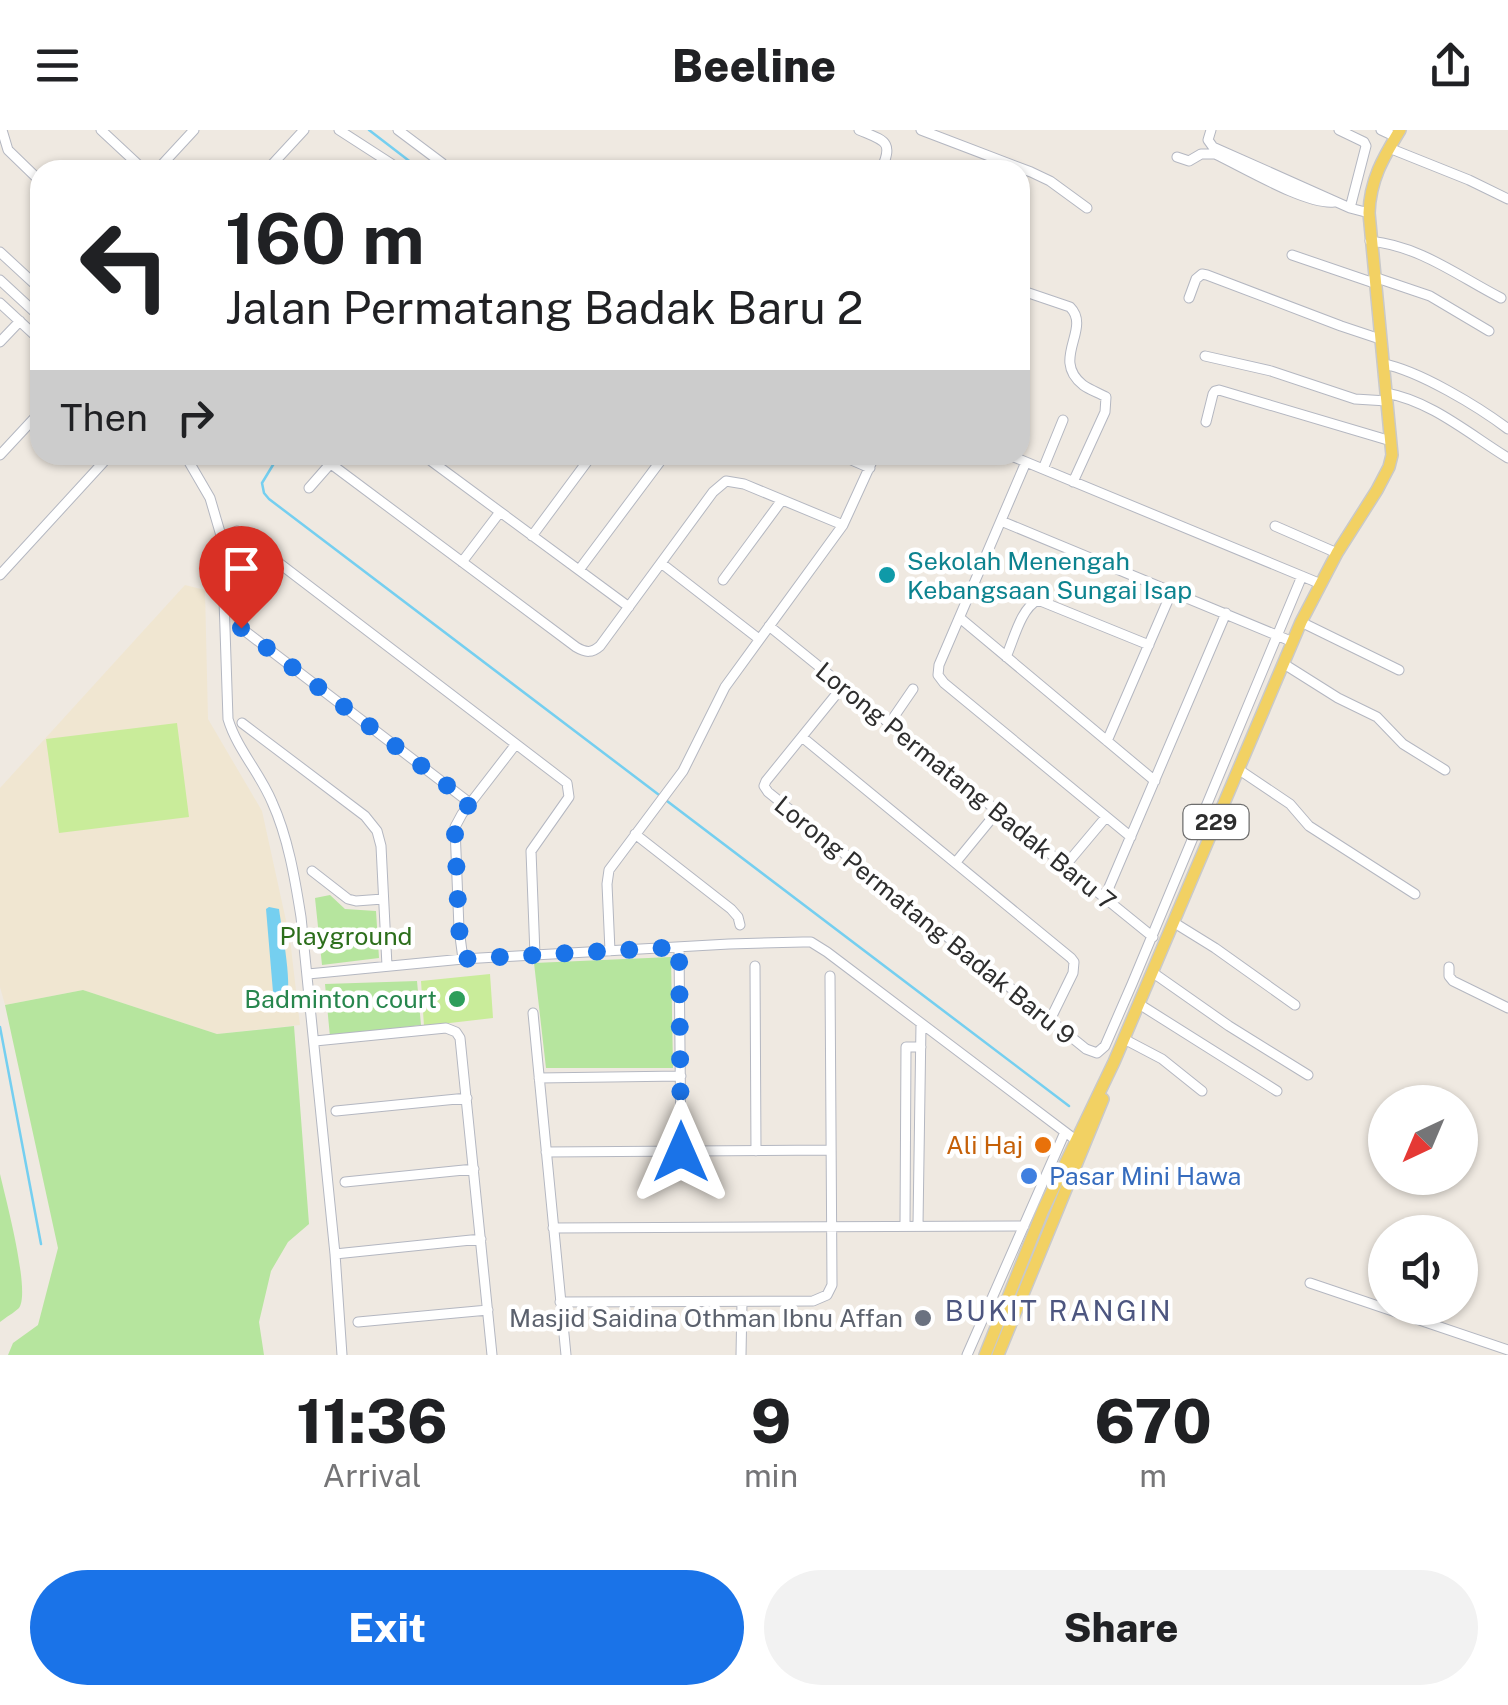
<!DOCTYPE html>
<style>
body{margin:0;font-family:"Public Sans",sans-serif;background:#f2f2f2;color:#202124;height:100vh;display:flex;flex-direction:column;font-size:38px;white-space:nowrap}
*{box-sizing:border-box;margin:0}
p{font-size:32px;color:#757577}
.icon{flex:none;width:55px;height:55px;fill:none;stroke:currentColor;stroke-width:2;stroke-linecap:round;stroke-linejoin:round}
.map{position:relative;height:1225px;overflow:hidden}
.panel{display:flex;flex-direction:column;background:#fff;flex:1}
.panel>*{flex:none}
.guide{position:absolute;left:30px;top:30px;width:1000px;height:305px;border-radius:30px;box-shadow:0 2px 8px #0004;background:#fff;color:#202124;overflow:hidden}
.needle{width:65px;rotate:224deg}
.controls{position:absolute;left:1368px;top:955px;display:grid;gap:20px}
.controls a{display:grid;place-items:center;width:110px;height:110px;border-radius:50%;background:#fff;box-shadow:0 2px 8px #0004;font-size:50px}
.pin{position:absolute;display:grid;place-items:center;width:85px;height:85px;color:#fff;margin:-102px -42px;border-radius:50% 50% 50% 0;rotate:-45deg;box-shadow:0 0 10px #0007}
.pin .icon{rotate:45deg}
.me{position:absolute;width:110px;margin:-55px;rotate:0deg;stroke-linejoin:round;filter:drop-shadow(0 0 8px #0008)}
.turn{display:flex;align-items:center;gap:35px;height:210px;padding:0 30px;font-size:45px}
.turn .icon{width:130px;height:130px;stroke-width:2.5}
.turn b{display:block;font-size:70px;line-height:85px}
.then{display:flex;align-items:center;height:95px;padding:0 30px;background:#0003;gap:20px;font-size:38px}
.eta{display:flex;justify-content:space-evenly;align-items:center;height:170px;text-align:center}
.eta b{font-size:60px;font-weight:800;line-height:70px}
.action{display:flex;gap:20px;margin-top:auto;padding:20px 30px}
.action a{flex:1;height:115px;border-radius:60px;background:#1a73e8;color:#fff;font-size:40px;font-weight:800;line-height:115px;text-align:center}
.action a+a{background:#f2f2f2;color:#202124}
header{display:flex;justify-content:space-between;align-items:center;height:130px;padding:0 30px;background:#fff;font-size:45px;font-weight:800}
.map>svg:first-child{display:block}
.education{fill:#f0e6d1}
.green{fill:#b6e59e}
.pitch{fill:#c9ec9a}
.water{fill:#75cff0}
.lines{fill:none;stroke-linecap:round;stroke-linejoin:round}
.stream{stroke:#75cff0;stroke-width:2.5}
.minor-casing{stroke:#b4b7c1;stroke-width:11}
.major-casing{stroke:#c9c9c9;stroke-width:14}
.minor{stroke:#fff;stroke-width:9}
.major{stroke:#f2d163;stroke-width:11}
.route{stroke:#1a73e8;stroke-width:18;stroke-dasharray:0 32.4}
.culture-dot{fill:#0f9aa8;stroke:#fff;stroke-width:4}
.leisure-dot{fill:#2e9e5b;stroke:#fff;stroke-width:4}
.food-dot{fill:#e8710a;stroke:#fff;stroke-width:4}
.shop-dot{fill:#3f7fe0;stroke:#fff;stroke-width:4}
.worship-dot{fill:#6b7280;stroke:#fff;stroke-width:4}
.labels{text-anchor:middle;stroke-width:9;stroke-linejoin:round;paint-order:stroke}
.shield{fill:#fff;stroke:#6d6d6d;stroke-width:2.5}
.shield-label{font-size:22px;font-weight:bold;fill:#2e2e2e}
.culture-label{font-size:25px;fill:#0d838f;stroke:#fff;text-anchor:start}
.street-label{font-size:25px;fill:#2e2e2e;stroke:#fff}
.park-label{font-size:25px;fill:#2c6e1b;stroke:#fff}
.leisure-label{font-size:25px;fill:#27864d;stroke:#fff;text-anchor:end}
.food-label{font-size:25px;fill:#c56008;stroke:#fff;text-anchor:end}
.shop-label{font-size:25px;fill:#366cbe;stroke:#fff;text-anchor:start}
.worship-label{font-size:25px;fill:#5b616d;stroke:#fff;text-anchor:end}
.neighbourhood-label{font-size:28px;letter-spacing:2.5px;fill:#4d5680;stroke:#fff}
</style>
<header><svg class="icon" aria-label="menu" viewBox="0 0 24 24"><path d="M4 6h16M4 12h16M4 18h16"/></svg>Beeline<svg class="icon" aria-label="share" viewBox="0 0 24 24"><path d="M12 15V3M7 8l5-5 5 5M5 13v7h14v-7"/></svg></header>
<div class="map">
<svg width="1508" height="1225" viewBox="0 0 1508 1225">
<rect width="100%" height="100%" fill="#efe9e1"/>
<path class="education" d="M185,455l20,5 3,129 54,92 28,128 10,86 -83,9 -134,-44 -78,15 -5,-18v-199z"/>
<path class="green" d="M330,765l15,14 31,2 3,47 -57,7 -7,-67z
M671,827l2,111h-127l-12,-105z
M417,851l4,44 -91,12 -5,-53z
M83,860l134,44 77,-8 15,198 -21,18 -17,29 -12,51 5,33h-256l5,-12 25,-18 20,-77 -53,-243z
M0,1044c5,22 31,118 19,134 -4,4 -14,10 -19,14z"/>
<path class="pitch" d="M177,593l12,94 -130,16 -13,-94z
M490,844l3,44 -69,8 -3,-45z"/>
<path class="water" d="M269,777l10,2c3,23 15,80 6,98l-7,1 -4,-4 -8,-95z"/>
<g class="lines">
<path class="stream" d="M369,0l52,40
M279,325l-17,28 2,10 5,6 800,607
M0,897l41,217"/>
<g class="minor-casing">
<path id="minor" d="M2,0l6,20 32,31
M101,0l43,40
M339,0l62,40
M398,0l44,33
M859,0c26,11 35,11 22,40
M921,0l110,42 19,9 37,27
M1211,0l-3,10 5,7 137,61 19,5
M1339,0l25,12 2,4 -16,62
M1381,0l15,7
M1389,18l80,32 39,19
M1177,27l12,4 12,-7h14c28,13 91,51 119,48
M157,40l37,-40
M267,40l37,-40
M1370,111c50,5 88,35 131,57
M0,122l40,37
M1292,125l82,28
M1374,147l56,19 59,35
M0,150l40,37
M1020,160l50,17c22,22 -20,52 13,78 7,5 16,8 23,12l-1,15 -32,70
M1189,168l7,-19 6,-5 5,1 134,51 39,13
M0,173l40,37
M0,212l20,-21
M1205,226l66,15 84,28 32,2
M1383,234c35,6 96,43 125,65
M1386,263c45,8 83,41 122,65
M1206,292l7,-28 2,-3 4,-1 172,51
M0,325l40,-43
M185,325l25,43 12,41 6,180c9,30 32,54 44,83 16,35 23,77 29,115l34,337 7,101
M423,325l206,152
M840,325l30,13
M1009,325l312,129
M1026,332l-87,203 -1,10 6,8 187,154
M331,334l245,183c10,6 16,6 24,-1l113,-154 13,-11 18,3 99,41
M1043,339l20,-49
M309,358l29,-33
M1001,391l292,121
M1275,396l62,27
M237,401l330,252 2,14 -38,54 4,104
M532,406l60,-81
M462,432l38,-50
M661,433l98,76
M579,440l86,-115
M0,445l110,-120
M723,450l59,-80
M960,488l195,163
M1301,492l98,48
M769,496l384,311
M241,498l229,175
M1006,527c8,-18 15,-49 32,-57l111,45
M1284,534l54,34 39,19 26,27 42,26
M843,556l-77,95 -2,5 4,6 318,257 11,4 8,-7 27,-62 170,-408
M242,593l123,93 12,15 4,15 6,120
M889,594l24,-35
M802,607l269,221 3,4 -1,11 -23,47
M1107,611l65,-150
M1238,639l52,35 19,22 106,68
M635,704l96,75 7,8 2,8
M956,732l41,-50
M1064,737l42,-50
M312,741l36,28 8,2 27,-2
M1104,769l122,-286
M1173,792l42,26 80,57
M679,817l2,205
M610,821l-3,-67 2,-14 74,-99 42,-84 118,-162 32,-70
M463,829l-4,-30 -4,-102 7,-13 54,-70
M755,836l1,185
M1449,837v9l4,5 55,27
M1152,842l77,54 79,49
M308,844l155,-15 266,-15 74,-2h8l16,10 254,192
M1139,874l138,87
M533,883l33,342
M1124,909l38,20 40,32
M315,911l131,-13 10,4 4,6 32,317
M539,948l142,-2
M336,981l131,-13
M546,1022l285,-2
M345,1052l129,-13
M918,1094l3,-200
M905,1095l1,-178h15
M553,1098l471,-2
M335,1124l146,-15
M1310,1153l198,67
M560,1172l253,-1 14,-6 5,-10 -2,-309
M358,1192l130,-12
M741,1225l1,-53
M967,1225l98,-223"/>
</g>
<g class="major-casing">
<path id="major" d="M985,1225l58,-145 71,-148 187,-440 36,-69 40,-63 12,-23 3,-12 -3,-31 -20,-211c1,-33 14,-55 31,-83
M998,1225l105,-256"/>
</g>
<use href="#minor" class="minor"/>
<use href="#major" class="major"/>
</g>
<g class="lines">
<path class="route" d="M241,498l229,175 -13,17 -2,14 4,94 4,31 216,-12 2,205"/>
</g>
<circle class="culture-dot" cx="887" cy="445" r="10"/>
<circle class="leisure-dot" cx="457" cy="869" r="10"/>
<circle class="food-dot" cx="1043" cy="1015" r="10"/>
<circle class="shop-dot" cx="1029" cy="1046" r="10"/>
<circle class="worship-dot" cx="923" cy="1188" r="10"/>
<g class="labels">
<rect class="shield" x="1183.5" y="675" width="65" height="34" rx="8"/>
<g class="shield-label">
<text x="1216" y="700">229</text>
</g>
<g class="culture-label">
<text x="907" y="440">Sekolah Menengah<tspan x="907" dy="29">Kebangsaan Sungai Isap</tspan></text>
</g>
<g class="street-label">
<text transform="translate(966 656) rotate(39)" y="9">Lorong Permatang Badak Baru 7</text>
<text transform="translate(925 790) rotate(39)" y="9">Lorong Permatang Badak Baru 9</text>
</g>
<g class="park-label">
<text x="346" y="815">Playground</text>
</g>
<g class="leisure-label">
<text x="437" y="878">Badminton court</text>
</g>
<g class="food-label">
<text x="1023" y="1024">Ali Haj</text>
</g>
<g class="shop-label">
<text x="1049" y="1055">Pasar Mini Hawa</text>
</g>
<g class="worship-label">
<text x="903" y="1197">Masjid Saidina Othman Ibnu Affan</text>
</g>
<g class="neighbourhood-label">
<text x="1059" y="1191">BUKIT RANGIN</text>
</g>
</g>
</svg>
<div class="controls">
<a><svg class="needle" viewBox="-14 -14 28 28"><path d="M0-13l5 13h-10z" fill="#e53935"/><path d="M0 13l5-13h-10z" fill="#757577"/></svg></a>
<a><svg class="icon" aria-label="sound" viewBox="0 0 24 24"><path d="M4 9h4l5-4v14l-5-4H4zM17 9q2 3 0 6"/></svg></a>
</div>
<div class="pin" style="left:241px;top:498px;background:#d93025"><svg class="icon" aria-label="arrive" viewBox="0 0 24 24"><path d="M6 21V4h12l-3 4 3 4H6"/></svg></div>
<svg class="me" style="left:681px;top:1022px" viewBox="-20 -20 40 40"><path d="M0-17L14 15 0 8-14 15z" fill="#1a73e8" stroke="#fff" stroke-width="4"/></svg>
<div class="guide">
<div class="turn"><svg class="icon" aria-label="left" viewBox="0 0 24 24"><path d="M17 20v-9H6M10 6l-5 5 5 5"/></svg><div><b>160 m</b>Jalan Permatang Badak Baru 2</div></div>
<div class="then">Then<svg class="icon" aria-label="right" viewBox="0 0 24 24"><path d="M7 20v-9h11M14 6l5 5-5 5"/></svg></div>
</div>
</div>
<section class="panel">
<div class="eta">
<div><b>11:36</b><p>Arrival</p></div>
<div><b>9</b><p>min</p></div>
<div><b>670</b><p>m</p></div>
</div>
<div class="action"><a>Exit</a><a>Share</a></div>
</section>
